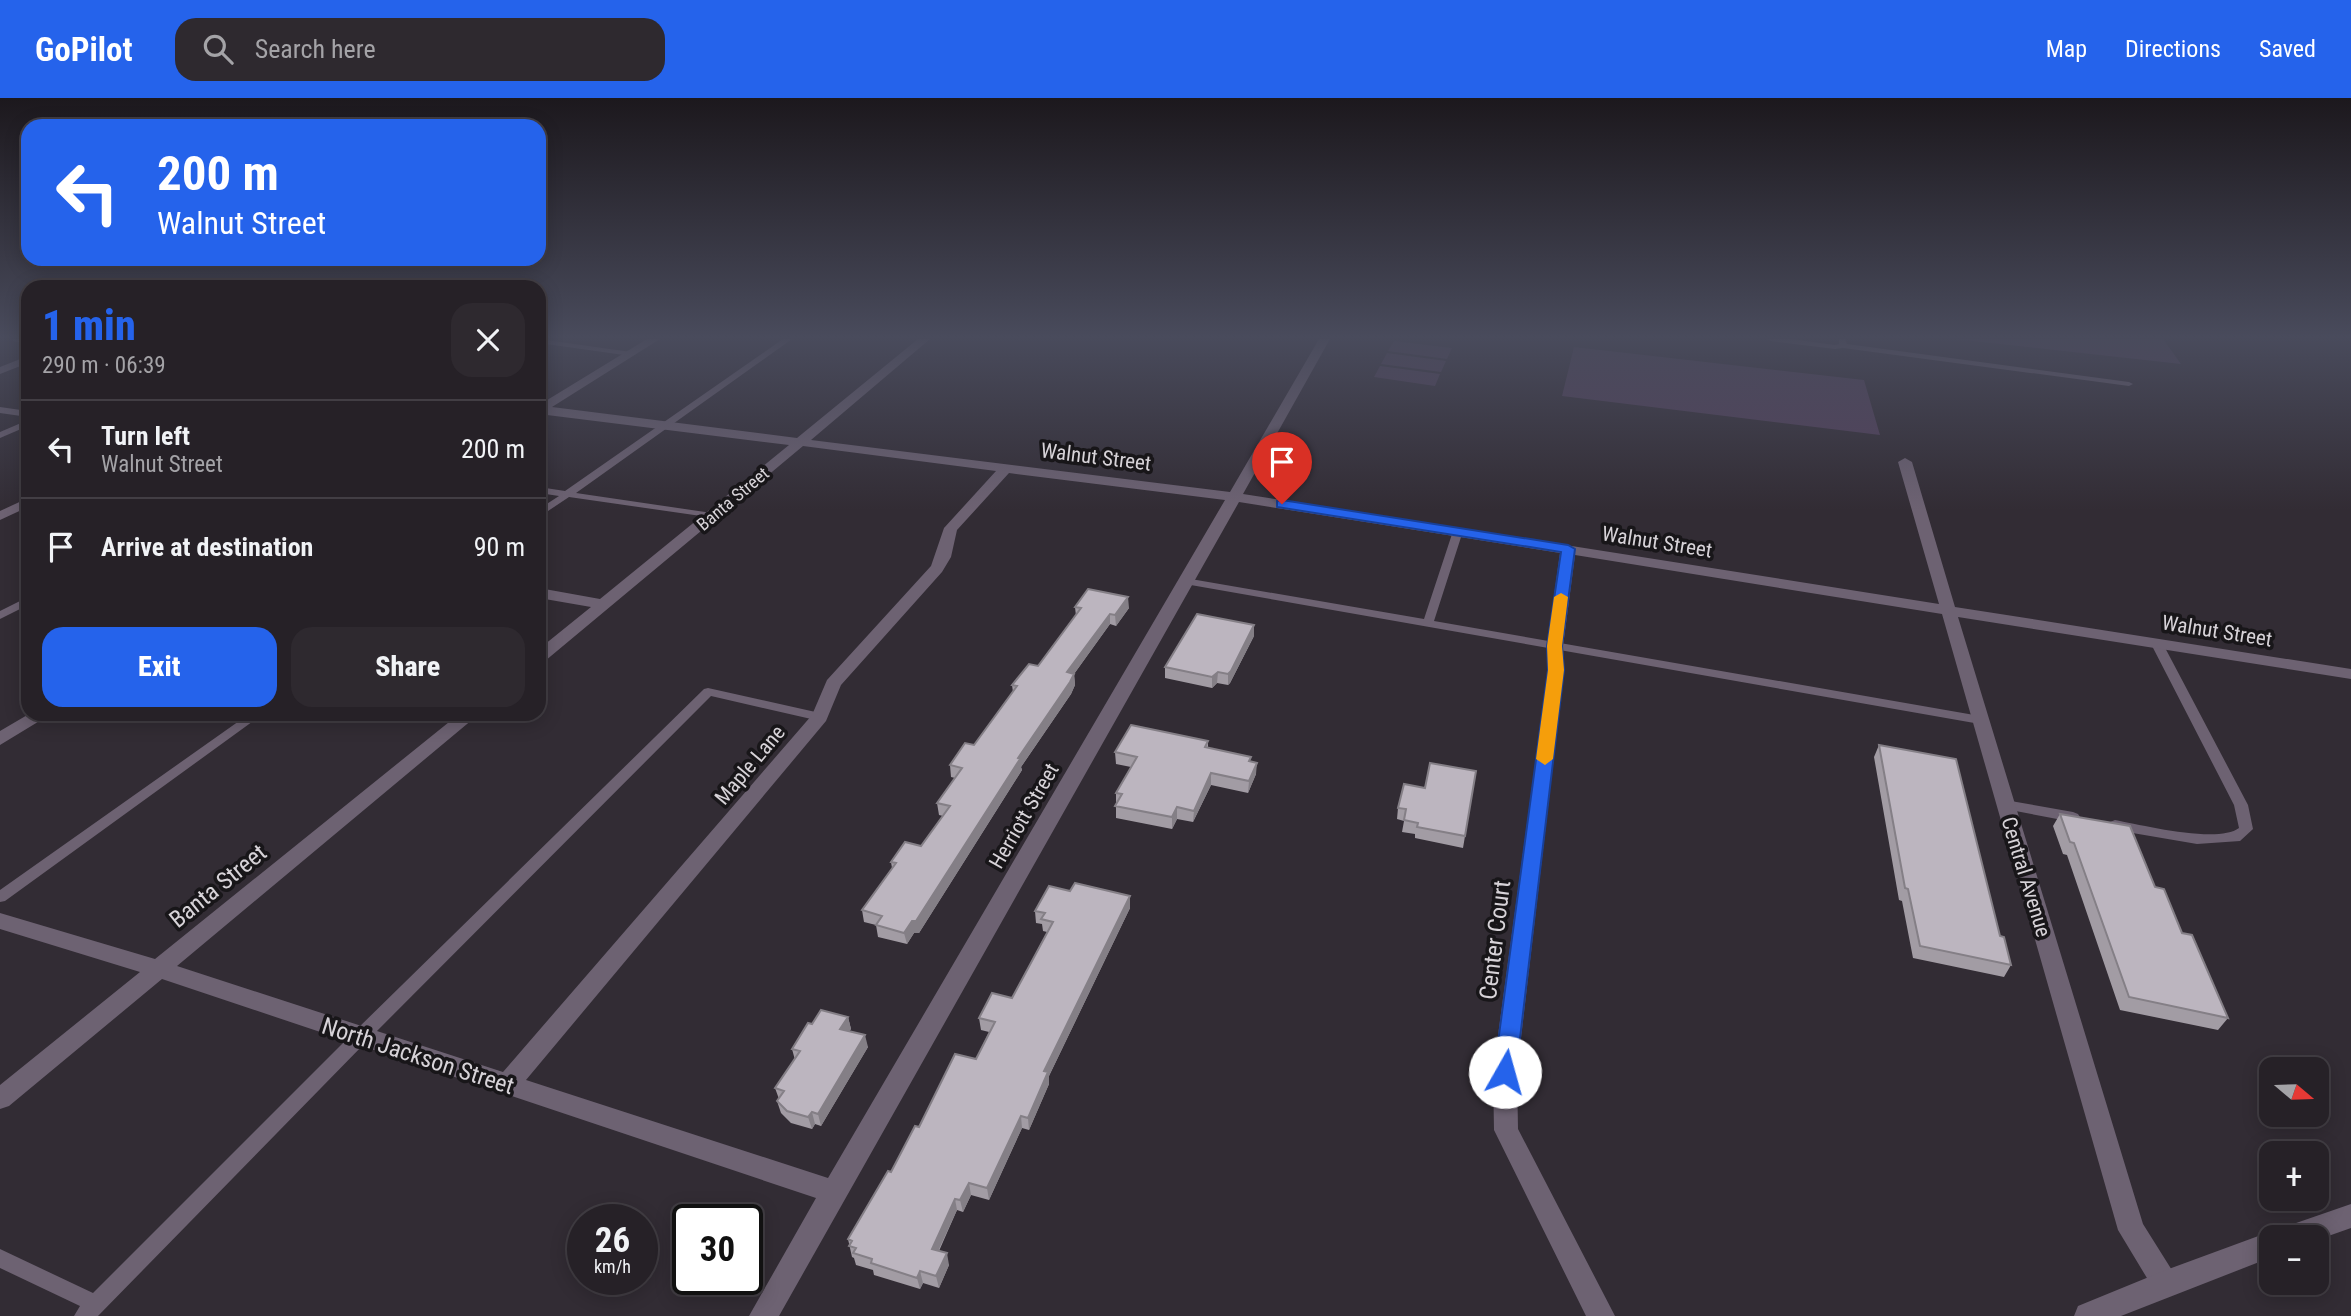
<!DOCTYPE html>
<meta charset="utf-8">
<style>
body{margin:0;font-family:"Roboto Condensed",sans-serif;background:#2e292f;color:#f1f3f6;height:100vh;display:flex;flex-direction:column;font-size:26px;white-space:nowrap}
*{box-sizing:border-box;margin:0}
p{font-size:23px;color:#a4a3a7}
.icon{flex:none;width:38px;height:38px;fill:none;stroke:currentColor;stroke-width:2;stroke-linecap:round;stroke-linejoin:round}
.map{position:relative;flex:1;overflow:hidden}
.details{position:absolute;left:21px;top:182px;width:525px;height:441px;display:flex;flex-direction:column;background:#262127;border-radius:21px;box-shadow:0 4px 18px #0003,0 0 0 2px #423e44}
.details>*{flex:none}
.banner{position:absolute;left:21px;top:21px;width:525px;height:147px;border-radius:21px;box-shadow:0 4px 18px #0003,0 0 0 2px #423e44;background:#2563eb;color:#fff;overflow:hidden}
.needle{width:46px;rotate:109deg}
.buttons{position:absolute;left:2259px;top:959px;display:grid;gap:14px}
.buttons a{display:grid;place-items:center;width:70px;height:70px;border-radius:14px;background:#262127;box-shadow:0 4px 18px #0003,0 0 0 2px #423e44;font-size:35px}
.speed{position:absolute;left:567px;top:1106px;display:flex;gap:14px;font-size:35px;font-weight:700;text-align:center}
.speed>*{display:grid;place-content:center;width:91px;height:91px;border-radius:50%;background:#262127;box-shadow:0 4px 18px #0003,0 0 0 2px #423e44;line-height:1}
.speed small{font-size:18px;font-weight:400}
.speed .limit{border:4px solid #111;border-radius:10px;background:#fff;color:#111}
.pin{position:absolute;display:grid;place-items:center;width:60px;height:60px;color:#fff;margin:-72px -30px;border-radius:50% 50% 50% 0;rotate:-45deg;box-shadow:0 0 7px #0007}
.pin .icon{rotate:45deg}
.me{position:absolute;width:77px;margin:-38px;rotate:7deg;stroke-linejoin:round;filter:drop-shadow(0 0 5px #0008)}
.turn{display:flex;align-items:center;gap:24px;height:147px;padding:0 21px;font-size:32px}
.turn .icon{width:91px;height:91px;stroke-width:2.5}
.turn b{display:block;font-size:49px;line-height:60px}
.round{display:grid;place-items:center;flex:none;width:74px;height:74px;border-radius:21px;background:#2e292f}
.head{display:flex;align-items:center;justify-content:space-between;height:119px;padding:0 21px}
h1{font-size:42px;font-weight:800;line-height:52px;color:#2563eb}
.cta{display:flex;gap:14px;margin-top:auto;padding:14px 21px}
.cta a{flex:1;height:80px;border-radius:21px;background:#2563eb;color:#fff;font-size:28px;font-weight:800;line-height:80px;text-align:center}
.cta a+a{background:#2e292f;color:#f1f3f6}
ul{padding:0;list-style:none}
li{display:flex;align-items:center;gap:21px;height:98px;padding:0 21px;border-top:2px solid #423e44}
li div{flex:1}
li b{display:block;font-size:26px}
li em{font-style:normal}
header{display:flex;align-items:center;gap:42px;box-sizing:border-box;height:98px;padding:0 35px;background:#2563eb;color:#fff}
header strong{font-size:33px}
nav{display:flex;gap:38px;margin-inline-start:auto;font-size:24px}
.search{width:490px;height:63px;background:#2e292f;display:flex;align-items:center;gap:18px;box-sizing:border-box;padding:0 24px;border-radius:21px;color:#a4a3a7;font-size:26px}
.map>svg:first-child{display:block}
.green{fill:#53405b}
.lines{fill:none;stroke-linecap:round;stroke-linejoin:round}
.service{fill:#6d6272;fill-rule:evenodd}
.minor{fill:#6d6272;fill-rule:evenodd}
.tertiary{fill:#6d6272;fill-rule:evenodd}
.wall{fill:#a29ca4}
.shaded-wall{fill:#847f86}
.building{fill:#bcb5bf;stroke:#847f86;stroke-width:2}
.route{fill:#2563eb;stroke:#184099;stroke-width:2}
.slow{fill:#f59e0b}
.labels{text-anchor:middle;stroke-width:7;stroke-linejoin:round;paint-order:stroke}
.far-street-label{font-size:18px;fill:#d7d3d8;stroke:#181619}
.street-label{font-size:21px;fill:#d7d3d8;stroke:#181619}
.near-street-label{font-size:24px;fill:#d7d3d8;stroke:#181619}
</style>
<header>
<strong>GoPilot</strong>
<div class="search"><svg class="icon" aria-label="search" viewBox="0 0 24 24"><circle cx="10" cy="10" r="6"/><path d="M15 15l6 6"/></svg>Search here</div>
<nav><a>Map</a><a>Directions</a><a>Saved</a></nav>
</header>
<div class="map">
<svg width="2351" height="1218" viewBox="0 0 2351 1218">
<rect width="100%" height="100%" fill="#322c34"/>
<path class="green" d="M1955,241h208l18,25z
M1394,243l58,7 -5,11 -59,-8z
M1574,249l290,33 16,55 -318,-39z
M1387,255l59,8 -5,11 -60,-8z
M1380,268l60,8 -5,12 -61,-9z"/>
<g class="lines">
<path class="service" d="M539,241l92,13 4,2 -4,2 -92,-13z
M783,241h9l-216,154 136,20 3,1v4l-146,-21 -30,20v-8l20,-13 -20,-3v-6l26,4z
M1767,241h24l44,6 4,-1v-5h6l2,5 282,38 4,2 -4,2 -286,-38 -8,1 -64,-8z
M0,309l28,4v6l-28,-4z
M28,322v6l-28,12v-6z
M1458,430l5,3 -29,90 546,95 6,4 -6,4 -795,-140 -5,-3 5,-3 239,41 29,-88z
M28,499v8l-28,14v-8z
M2156,541l6,3 86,163 5,24 -13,12 -43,3 -82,-14 -5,-2 -2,-3 2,-3 5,-2c27,5 103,24 124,8l-5,-23 -84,-163z
M708,590l112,25 6,4 -6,4 -109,-25 -346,347 -267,273h-24l6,-10 -80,-38v-19l93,44 260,-260 351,-344z
M249,616h14l-258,187 -5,1v-12z
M2005,702l68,12 5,2 2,3 -2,3 -5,2 -73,-14 -2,-3 2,-3z"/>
<path class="minor" d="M12,241h16v5l-15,-3z
M647,241h13l-108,68 245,31 121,-99h12l-119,101 419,52 89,-153h11l-87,155 696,110 -41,-142 7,-4 7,4 43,145 396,62v10l-393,-62 185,607 37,59 -4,10 -10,3 -10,-3 -38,-63 -176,-616 -367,-59 -12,91 1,24 -47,402 1,57 97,187h-29l-92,-186 -1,-58 55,-402 -1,-24 13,-93 -321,-51 -460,814h-30l67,-118 -654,-219 -153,127 -9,3v-24l140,-113 -140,-43v-16l155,46 304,-245h20l-302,252 326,106 309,-357 15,-35 104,-114 13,-38 52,-57 -193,-25 -258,215 -6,1v-13l52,-42 -52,-9v-10l61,11 189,-154 -250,-31v-9zM1009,375l216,27 -397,678 -302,-98 300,-359 15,-36 101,-113 9,-15 6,-27z
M28,258v7l-28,11v-7z
M28,400v9l-28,13v-9z
M29,616h22l-51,31v-14z"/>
<path class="tertiary" d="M2351,1106v24l-34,12v-3h-45v20l-151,59h-47l4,-10 88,-36 106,-39 7,3 3,-6z"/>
</g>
<path class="wall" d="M1075,509l54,1 -13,18 -6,-2 -36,50 1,11 -4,9 -50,73 1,3 -103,163h-5l-7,11 -29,-7 -2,-12 -12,-3 -2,-12 30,-42 -1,-6 30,-16 22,-30 -4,-1 -2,-12 18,-25 -4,-1 -1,-12 24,-20 39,-53 -1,-7 26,-19 38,-50z
M1254,538l-24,47 -2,2 -11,-2 -5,5 -47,-10v-11z
M1208,643v7l43,13 5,13 -8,19 -37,-8 -18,37 -16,-3 -5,10 -56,-11v-25l15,-26 -15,-3 -1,-12z
M1879,647l121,191 11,29 -7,12 -91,-19 -11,-57 -3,-1 -25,-143z
M1476,673l-13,77 -48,-10v-4l-13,-2 2,-11 -7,-2 1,-11 27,-20z
M2060,716l95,73 27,46 46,85 -10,12 -98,-20 -53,-155 -4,-1 -10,-28z
M1070,793l60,5v12l-81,168v8l-20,46 -7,-2 -33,72 -18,-5 -8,17 -6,-2 -18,41 10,14 -10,23 -16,-5 -3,6 -46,-14 -1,-5 -17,-5 -2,-7 -2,-1 -4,-18 43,-67 28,-45 57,-68 13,-27 -8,-2 -2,-12 33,-20 35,-66 -4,-1 -1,-7 -6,-1 -1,-12z
M848,919l3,12 -2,2 19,16 -47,79 -6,-2 -3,5 -21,-6 -10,-10 -4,-12 2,-2 -4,-11 20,-28 -3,-11 20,-25z"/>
<path class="shaded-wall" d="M1128,499l1,11 -13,18 -1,-11z
M1110,516v10l-36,50 1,11 -4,9 -50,73 1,3 -103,163h-5l-7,11 -3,-11 114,-175 49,-86z
M1254,527v11l-24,47 -2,2v-11z
M1218,574l-1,11 -5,5v-11z
M1257,665l-1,11 -8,19 1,-12z
M1211,675v12l-18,37 1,-11z
M1177,709v12l-5,10v-12z
M1130,798v12l-81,168v8l-20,46 -1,-12 16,-47z
M848,919l3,12 -8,12 -3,-12z
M865,937l3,12 -47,79 -3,-12z
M812,1014l3,12 -3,5 -4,-12z
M1021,1018l1,12 -33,72 -2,-12z
M969,1085l2,12 -8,17 -3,-12z
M955,1101l2,11 -23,50 -2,-11z
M947,1155l2,12 -10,23 -3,-12z
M920,1173l3,12 -3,6 -3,-11z"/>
<path class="building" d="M1088,491l40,8 -13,18 -5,-1 -43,58 7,2 -4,8 -52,76 2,1 -104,162h-4l-8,12 -28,-8 6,-9 -20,-6 34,-47 -5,-1 14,-20 16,4 29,-40 -13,-3 25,-35 -12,-3 15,-22 9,2 43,-59 -5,-1 17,-21 9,2 43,-58 -6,-1z
M1197,516l57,11 -23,46 -3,3 -10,-2 -6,5 -47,-10z
M1131,627l77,16 -3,6 46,10 -2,4 8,2 -8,18 -38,-8 -17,38 -17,-4 -5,10 -57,-11 7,-12 -6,-1 21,-36 -22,-5z
M1879,647l77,14 44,177 4,1 7,28 -91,-19 -12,-57 -3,-1z
M1430,665l46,8 -11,65 -48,-9 1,-4 -14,-3 2,-11 -8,-1 6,-24 21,4z
M2060,716l70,12 25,61 9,2 18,44 10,2 36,83 -99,-21 -55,-154 -4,-1z
M1075,785l55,13 -86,175 4,1 -20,46 -7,-2 -34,72 -18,-5 -9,17 -5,-1 -23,50 15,4 -11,23 -16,-5 -3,7 -46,-15 1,-4 -19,-6 3,-5 -7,-2 3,-5 -4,-2 40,-68 3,1 24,-46 4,1 36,-73 21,5 19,-37 -16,-4 13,-25 20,5 41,-76 -12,-3 4,-6 -10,-2 14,-25 21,5z
M821,912l27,7 -8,12 25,6 -47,79 -6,-2 -4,5 -21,-6 -10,-10 7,-10 -9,-3 25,-37 -8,-2 16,-26 4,1z"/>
<linearGradient id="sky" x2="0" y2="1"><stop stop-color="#1c181d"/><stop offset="0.58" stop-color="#494b5c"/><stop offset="1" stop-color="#494b5c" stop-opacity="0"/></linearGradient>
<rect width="2351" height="412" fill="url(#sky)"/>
<path class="route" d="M1282,402l286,45 7,4 -13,97 2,24 -48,402 -3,6 -8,3 -8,-3 -3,-6 54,-402 -1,-24 14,-94 -284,-45v-6z"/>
<path class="slow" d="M1561,495l7,4 -6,49 2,24 -11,89 -8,6 -9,-6 12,-89 -1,-24 7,-49z"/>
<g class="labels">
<g class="far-street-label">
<text transform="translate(733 401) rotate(-40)" y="6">Banta Street</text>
</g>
<g class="street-label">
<text transform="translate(1096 359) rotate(7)" y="7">Walnut Street</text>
<text transform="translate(1657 444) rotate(9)" y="7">Walnut Street</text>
<text transform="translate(2217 533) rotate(9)" y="7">Walnut Street</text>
<text transform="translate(750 667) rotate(-50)" y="7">Maple Lane</text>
<text transform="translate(1024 718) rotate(-60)" y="7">Herriott Street</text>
<text transform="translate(2026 779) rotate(73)" y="7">Central Avenue</text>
</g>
<g class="near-street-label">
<text transform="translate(218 788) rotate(-39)" y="8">Banta Street</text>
<text transform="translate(1495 842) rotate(-83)" y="8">Center Court</text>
<text transform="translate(418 958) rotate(18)" y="8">North Jackson Street</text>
</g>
</g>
</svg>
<div class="buttons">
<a><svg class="needle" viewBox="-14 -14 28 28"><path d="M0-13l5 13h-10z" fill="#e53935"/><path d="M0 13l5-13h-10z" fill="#a4a3a7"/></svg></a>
<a>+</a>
<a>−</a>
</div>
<div class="speed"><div>26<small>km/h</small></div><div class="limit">30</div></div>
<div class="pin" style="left:1282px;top:406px;background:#d93025"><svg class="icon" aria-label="arrive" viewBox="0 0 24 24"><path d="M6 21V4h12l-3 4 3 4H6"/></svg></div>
<svg class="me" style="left:1505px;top:974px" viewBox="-20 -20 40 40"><circle r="19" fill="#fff"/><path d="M0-13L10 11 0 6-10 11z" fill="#2563eb"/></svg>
<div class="banner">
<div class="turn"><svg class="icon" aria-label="left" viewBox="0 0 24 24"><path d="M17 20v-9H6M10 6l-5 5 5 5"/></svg><div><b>200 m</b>Walnut Street</div></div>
</div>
<section class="details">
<div class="head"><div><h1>1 min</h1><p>290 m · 06:39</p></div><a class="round"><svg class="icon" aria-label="close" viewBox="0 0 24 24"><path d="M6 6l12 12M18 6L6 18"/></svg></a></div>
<ul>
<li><svg class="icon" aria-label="left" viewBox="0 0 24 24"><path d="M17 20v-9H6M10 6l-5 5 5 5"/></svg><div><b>Turn left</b><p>Walnut Street</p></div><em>200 m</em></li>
<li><svg class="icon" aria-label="arrive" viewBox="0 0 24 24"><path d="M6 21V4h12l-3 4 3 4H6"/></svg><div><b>Arrive at destination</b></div><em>90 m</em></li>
</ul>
<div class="cta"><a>Exit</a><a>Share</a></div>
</section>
</div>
